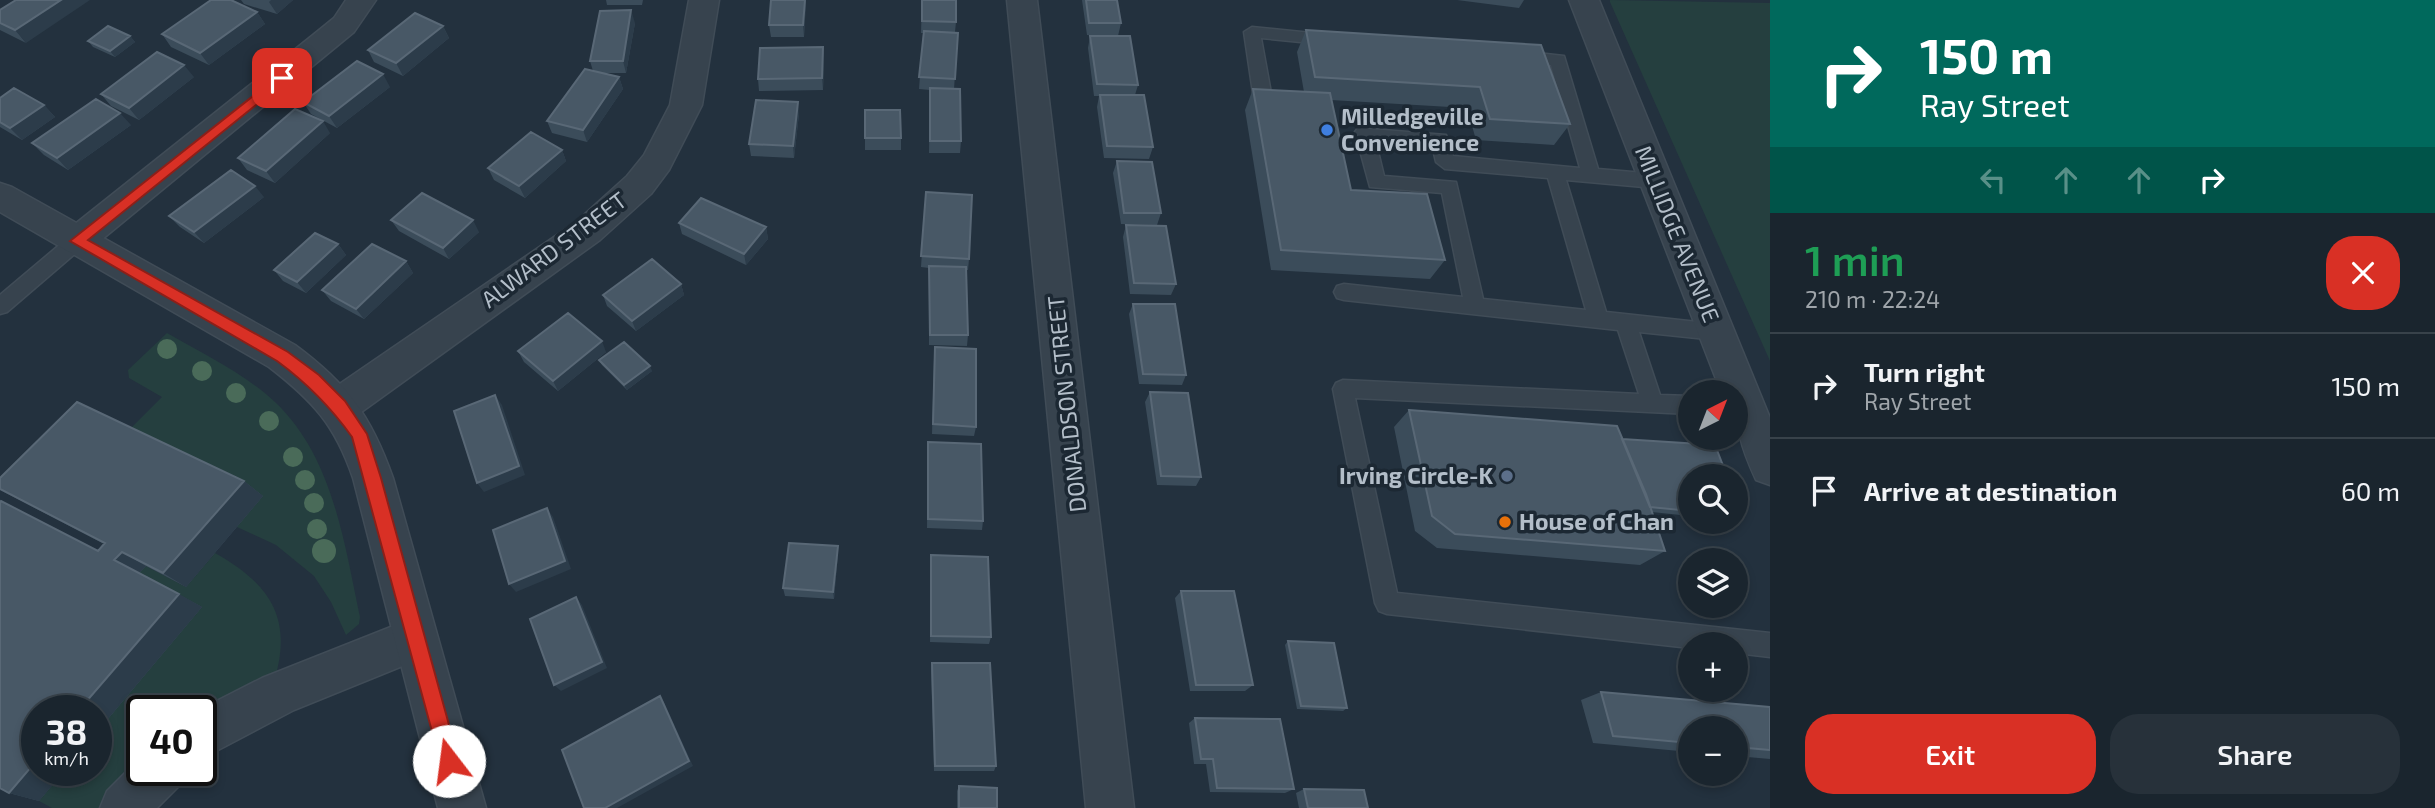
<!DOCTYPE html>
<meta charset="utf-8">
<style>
body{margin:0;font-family:"Exo 2",sans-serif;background:#27313a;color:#f1f3f6;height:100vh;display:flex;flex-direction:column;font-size:26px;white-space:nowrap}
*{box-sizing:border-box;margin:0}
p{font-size:23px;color:#9fa5aa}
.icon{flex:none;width:38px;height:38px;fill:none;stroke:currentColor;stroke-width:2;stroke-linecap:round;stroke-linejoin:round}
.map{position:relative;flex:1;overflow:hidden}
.panel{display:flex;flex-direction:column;background:#1a252e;width:665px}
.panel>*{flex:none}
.top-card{background:#00695c;color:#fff;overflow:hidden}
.needle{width:46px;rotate:42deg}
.controls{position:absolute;left:1678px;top:380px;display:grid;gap:14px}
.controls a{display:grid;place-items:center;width:70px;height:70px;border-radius:50%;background:#1a252e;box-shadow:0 4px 10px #0003,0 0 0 2px #38424a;font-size:35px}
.speed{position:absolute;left:21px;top:695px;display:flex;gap:14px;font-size:35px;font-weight:700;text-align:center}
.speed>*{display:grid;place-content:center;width:91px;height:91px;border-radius:50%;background:#1a252e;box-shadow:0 4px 10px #0003,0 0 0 2px #38424a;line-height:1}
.speed small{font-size:18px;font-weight:400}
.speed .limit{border:4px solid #111;border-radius:10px;background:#fff;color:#111}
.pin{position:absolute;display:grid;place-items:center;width:60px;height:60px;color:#fff;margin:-30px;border-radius:14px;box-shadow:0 4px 10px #0006}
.me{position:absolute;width:77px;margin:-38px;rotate:345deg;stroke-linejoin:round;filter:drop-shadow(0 0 5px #0008)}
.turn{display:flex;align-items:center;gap:24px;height:147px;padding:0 35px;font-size:32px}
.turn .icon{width:91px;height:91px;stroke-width:2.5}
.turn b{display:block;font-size:49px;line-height:60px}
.lanes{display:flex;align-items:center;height:66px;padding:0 35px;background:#0003;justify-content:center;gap:35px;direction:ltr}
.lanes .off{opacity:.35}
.round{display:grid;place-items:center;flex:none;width:74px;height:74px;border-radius:28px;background:#27313a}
.overview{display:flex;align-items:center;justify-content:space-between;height:119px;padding:0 35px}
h1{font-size:42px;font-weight:600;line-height:52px;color:#1e9e55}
.action{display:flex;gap:14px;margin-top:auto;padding:14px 35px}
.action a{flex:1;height:80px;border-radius:28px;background:#d93025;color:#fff;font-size:28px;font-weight:600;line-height:80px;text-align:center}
.action a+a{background:#27313a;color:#f1f3f6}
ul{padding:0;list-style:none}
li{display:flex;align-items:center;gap:21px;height:105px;padding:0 35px;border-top:2px solid #38424a}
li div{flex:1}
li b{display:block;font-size:26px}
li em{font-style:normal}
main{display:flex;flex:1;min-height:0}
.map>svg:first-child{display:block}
.green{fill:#253f3f}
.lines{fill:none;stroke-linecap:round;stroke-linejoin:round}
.service-casing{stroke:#404c57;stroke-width:3}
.minor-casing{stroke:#404c57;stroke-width:3}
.tertiary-casing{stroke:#404c57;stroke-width:3}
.service{fill:#37434e;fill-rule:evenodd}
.minor{fill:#37434e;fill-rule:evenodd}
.tertiary{fill:#37434e;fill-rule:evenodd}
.tree{fill:#4a6b59}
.wall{fill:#3b4c5a}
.shaded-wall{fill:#2c3c4a}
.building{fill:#485866;stroke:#596876;stroke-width:2}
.route{fill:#d93025;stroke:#8d1f18;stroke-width:2}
.shop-dot{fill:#3f7fe0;stroke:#1c2833;stroke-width:2.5}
.service-dot{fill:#5c6f8a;stroke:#1c2833;stroke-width:2.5}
.food-dot{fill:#e8710a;stroke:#1c2833;stroke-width:2.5}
.labels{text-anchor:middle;stroke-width:7;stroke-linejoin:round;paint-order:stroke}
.poi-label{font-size:23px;font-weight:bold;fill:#b3bec9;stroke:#1c2833;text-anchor:start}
.street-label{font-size:23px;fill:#b3bec9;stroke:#1c2833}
</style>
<main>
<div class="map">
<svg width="1770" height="808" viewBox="0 0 1770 808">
<rect width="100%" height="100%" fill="#23313e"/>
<path class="green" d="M1610,0l160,3v358l-160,-359z
M167,333c36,21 77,40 108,69 58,55 69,140 85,215l-1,7 -13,11 -15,-33 -17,-26 -38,-31 -39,-18 -109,-96 34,-34 -33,-19 -1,-8z
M215,553c53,30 78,63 60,125l-74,32h-59v57l-38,41h-52l-13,-7 26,-31h31v-37l42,-159 8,-8 40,21z"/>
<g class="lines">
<g class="service-casing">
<path id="service" d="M1252,27l79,8 8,5 -8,5 -70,-7 10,55 -9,6 -9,-6 -9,-61z
M1520,51l44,5 34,113 57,5 9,7 -9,7 -89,-8 40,132 110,12 7,2 3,6 -3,6 -7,2 -77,-8 21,63 30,1v18l-335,-16 42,195 373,40v24l-34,-4v-9h-46v4l-303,-34 -8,-3 -4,-8 -42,-214 3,-6 7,-3 296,14 -21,-64 -274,-30 -7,-2 -3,-6 3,-6 7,-2 119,13 -21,-104 -72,-6 -15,-55 3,-4 88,7 7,21 127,12 -29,-103 -37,-4 -2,-4zM1375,139l57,6 4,17 9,7 103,9 38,132 -103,-11 -27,-117 -72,-6z
M77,234l7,2 2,5 -2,5 -77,66 -7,2v-19l70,-59z"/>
</g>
<g class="minor-casing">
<path id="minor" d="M346,0h30l-22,32 -265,218 -12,4 -12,-4 -5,-9 5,-9 248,-197 21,-17z
M689,0h30l-17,105 -33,65 -18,24 -51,46 -247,178 -14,5 -14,-5 -5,-12 5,-12 251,-172 51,-46 17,-21 26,-50z
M1007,0h30l97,808h-48z
M416,617l16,7 6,15 -6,15 -138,56 -93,49 -2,-49 63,-32z
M142,756v14h43l-7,17 -21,21h-57l7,-17z"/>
</g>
<g class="tertiary-casing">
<path id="tertiary" d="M1569,0h30l171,418v67l-14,-5c-16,-35 -20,-51 -20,-88h-15z
M0,183l12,4 283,158c53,39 76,71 98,133l93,330h-48l-85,-330c-18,-53 -40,-77 -84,-111l-269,-155z"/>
</g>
<use href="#service" class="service"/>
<use href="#minor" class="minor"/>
<use href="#tertiary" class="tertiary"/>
</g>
<g class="tree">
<circle cx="167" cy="349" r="10"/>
<circle cx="202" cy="371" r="10"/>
<circle cx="236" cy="393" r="10"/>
<circle cx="269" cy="421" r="10"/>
<circle cx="293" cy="457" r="10"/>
<circle cx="305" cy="480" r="10"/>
<circle cx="314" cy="503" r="10"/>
<circle cx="317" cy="529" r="10"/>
<circle cx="324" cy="551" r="12"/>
</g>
<path class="wall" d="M241,0h52l-16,14 -33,-10z
M606,0h37l-1,5h-35z
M771,0h35l-2,37h-33l-2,-12z
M922,0l34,22 -1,10 3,1 -4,56 7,52 -1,12h-31l1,-63 -11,-1 4,-56h-2z
M1082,0h35l4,23 -3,13 -31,-1z
M1457,0h67l-5,8z
M0,10l26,33 -26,-13z
M257,12l8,12 -56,41 -38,-18 -9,-13z
M635,23l-9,50h-22l15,4 4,12 -36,53 -35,-9 -5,-12 46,-50 -3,-10z
M443,26l6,12 -46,38 -29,-14 -6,-12z
M1306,30l235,15 29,79 -16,21 -78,-5 -9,-32 -136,-8 20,90 94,70 -15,19 -159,-9 -26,-160 8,-21 51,3 -7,-40z
M130,36l5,6 -20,15 -22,-10 -5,-6z
M1090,36l48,49 -3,10 18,52 -4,12 -45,-1 -7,-51 2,-11h-5l-6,-48z
M823,47l1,13 -1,30 -64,1 -1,-12z
M194,77l-55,43 -28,-14 -10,-12z
M390,87l-53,41 -26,-14 -8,-12z
M0,98l44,7 11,12 -33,23 -22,-13z
M865,110l36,28v12h-36z
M799,114l-5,44 -43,-2 -2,-12z
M131,125l-63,45 -24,-15 -12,-12z
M330,133l-55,50 -28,-13 -9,-12z
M562,150l4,11 -41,37 -31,-18 -6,-12z
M1117,161l44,52 -4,12 -36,-1 -8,-51z
M926,192l43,67 -1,11h-2l2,65 -1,11 -38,-1v-77l-8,-1z
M264,197l-60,46 -24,-16 -11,-11z
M391,220l88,12 -30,27 -50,-28z
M679,223l87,4 2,12 -22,26 -64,-31z
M1126,225l50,59 -5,11 -41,-1 -7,-57z
M338,244l8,11 -40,38 -23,-12 -9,-11z
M406,261l7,12 -49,46 -33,-18 -9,-11z
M681,284l3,11 -48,36 -29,-25 -4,-11z
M1133,304l53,71 -4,10 -43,-1 -10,-70z
M518,351l88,1 -48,39 -34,-29z
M934,358l42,69 -2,9 -42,-2z
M599,360l53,11 -25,19 -25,-25z
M1150,392l51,85 -5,9 -39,-1 -12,-83z
M1409,410l213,29 68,37v40l-38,-4 13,39 -25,14 -203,-17 -22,-17 -21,-104z
M928,442l55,79 -1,9 -55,-2z
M244,481l19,15 -77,91 -40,-21 -7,7 63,34 -163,194 -30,-8 89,-242 6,-7 -104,-54z
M838,554l-4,45 -49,-3 -2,-8z
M931,555l60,82 -2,7 -59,-2z
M1181,591l72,94 -8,6h-55l-15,-93z
M1288,641l59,67 -4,3 -46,-2 -12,-64z
M932,663l64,103 -2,5h-60l-3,-101z
M1601,692l169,15v52l-34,-3v-28h-46v24l-97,-9 -12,-43z
M1195,718l99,71 -9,4 -75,-1 -4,-28h-12l-5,-41z
M959,786l38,22h-40v-17z
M1304,789l64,19h-69l-3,-15z"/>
<path class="shaded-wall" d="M61,0h29l-64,43 -11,-13z
M271,0h22l-16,14 -8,-12z
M805,0h1v4l-2,33 -1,-12z
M631,10l4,13 -9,50 -3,-12z
M257,12l8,12 -56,41 -9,-12z
M443,26l6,12 -46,38 -7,-13z
M130,36l5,6 -20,15 -5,-6z
M823,47l1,13 -1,30 -1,-12z
M184,65l10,12 -55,43 -10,-12z
M383,74l7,13 -53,41 -8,-12z
M619,77l4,12 -36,53 -4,-12z
M798,102l1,12 -5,44 -1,-12z
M44,105l11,12 -33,23 -12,-12z
M120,113l11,12 -63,45 -11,-12z
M323,121l7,12 -55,50 -9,-12z
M562,150l4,11 -41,37 -6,-12z
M255,186l9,11 -60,46 -10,-11z
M473,220l6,12 -30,27 -6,-11z
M766,227l2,12 -22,26 -2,-11z
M338,244l8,11 -40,38 -9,-11z
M406,261l7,12 -49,46 -8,-10z
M681,284l3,11 -48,36 -4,-10z
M602,341l4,11 -48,39 -5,-10z
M650,366l2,5 -25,19 -3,-5z
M495,395l7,10 23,70 -41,17 -7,-9z
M244,481l19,15 -77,91 -23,-14z
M547,508l6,9 18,52 -55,23 -7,-8z
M838,546v8l-4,45 -1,-7z
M122,552l24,14 -8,8 -24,-14z
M179,594l23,13 -106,126v-23h-17z
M576,597l6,8 25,63 -46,23 -7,-6z
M660,696l4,6 29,64 -76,42h-12z
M37,760v10h28l-26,31 -30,-8z"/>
<path class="building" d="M16,0h45l-46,30 -15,-7v-13z
M211,0h20l26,12 -57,41 -38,-19z
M771,0h34l-2,25h-34z
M922,0h34v22l-34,-1z
M1086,0h31l4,23h-32z
M631,10l-8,51h-33l10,-50z
M415,13l28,13 -47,37 -28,-13z
M108,26l22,10 -20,15 -22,-10z
M1306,30l235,15 29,79 -80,-5 -10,-32 -165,-10z
M924,31l34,2 -3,46 -36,-2z
M1090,36h40l8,49 -41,-1z
M823,47l-1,31 -64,1 2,-31z
M157,52l27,13 -55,43 -28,-14z
M357,61l26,13 -54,42 -26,-14z
M585,69l34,8 -36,53 -36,-9z
M14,88l30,17 -34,23 -10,-6v-24z
M930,88l30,1 1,52h-31z
M1253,89l77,4 21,97 76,4 18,66 -164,-10z
M1100,95h44l9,52 -46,-1z
M96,99l24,14 -63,45 -25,-15z
M756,100l42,2 -5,44 -44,-2z
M295,109l28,12 -57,50 -28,-13z
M865,110h35l1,28h-36z
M531,132l31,18 -43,36 -31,-18z
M1117,161l35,1 9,51h-37z
M231,170l24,16 -61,46 -25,-16z
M926,192l46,3 -3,64 -48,-3z
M422,193l51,27 -30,28 -52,-28z
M701,198l65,29 -22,27 -65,-31z
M1126,225l40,1 10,58 -42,-1z
M315,233l23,11 -41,38 -23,-12z
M372,244l34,17 -50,48 -34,-19z
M652,259l29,25 -49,37 -29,-26z
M929,266l37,1 2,68h-38z
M1133,304h42l11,71 -43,-1z
M568,313l34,28 -49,40 -35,-30z
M624,342l26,24 -26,19 -25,-25z
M935,347l41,2v78l-43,-3z
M1150,392l38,1 13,84 -40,-1z
M495,395l24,71 -42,17 -23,-72z
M77,402l167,79 -81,92 -41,-21 -8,8 65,34 -100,116h-42v50l-28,33 -9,-5v-286l1,-1 97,50 7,-8 -105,-54v-11z
M1409,410l208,16 29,68 19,57 -210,-17 -23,-18z
M1622,439l93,6 12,31h-37v35l-40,-4z
M928,442l53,2 2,77 -55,-2z
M1736,500l6,16 -6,-1z
M547,508l18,53 -56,23 -16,-54z
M789,543l49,3 -5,46 -50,-4z
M931,555l57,2 3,80 -60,-1z
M1181,591h53l19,94h-57z
M576,597l26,65 -48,23 -24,-66z
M1288,641l46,2 13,65 -46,-2z
M932,663h58l6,103h-61z
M1601,692l169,15v43l-34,-3v-19h-46v15l-77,-7z
M660,696l29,65 -84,47h-21l-22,-58z
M1195,718l85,1 14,70 -77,-1 -4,-29h-12z
M959,786l38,2v20h-38z
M1304,789l60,1 4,18h-60z"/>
<path class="route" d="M282,73l4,2v6l-198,159 200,112 31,23 26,26 22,33 14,44 78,283 -3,6 -7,3 -6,-3 -3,-6 -88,-324c-22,-31 -45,-54 -75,-76l-207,-120z"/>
<circle class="shop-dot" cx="1327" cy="130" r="7"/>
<circle class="service-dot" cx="1507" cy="476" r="7"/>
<circle class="food-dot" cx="1505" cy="522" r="7"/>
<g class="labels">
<g class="poi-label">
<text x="1341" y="125">Milledgeville<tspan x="1341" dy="26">Convenience</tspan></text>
<text x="1493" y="484" text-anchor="end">Irving Circle-K</text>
<text x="1519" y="530">House of Chan</text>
</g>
<g class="street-label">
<text transform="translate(1677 234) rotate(68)" y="8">MILLIDGE AVENUE</text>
<text transform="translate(554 250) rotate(-37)" y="8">ALWARD STREET</text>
<text transform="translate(1067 404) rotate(-96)" y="8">DONALDSON STREET</text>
</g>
</g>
</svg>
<div class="controls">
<a><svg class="needle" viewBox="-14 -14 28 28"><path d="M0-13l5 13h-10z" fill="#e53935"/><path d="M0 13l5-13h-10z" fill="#9fa5aa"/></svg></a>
<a><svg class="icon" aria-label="search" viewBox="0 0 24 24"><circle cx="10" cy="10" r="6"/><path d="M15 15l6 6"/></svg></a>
<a><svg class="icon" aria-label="layers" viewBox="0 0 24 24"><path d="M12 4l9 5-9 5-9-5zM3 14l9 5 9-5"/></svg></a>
<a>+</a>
<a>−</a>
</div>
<div class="speed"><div>38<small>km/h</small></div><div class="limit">40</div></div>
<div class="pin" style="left:282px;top:78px;background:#d93025"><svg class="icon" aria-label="arrive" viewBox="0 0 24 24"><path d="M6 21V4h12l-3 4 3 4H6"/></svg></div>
<svg class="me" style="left:449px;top:761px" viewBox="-20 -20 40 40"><circle r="19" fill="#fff"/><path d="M0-13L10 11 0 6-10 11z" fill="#d93025"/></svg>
</div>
<section class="panel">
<div class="top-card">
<div class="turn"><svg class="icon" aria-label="right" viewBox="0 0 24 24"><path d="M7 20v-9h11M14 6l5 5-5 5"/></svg><div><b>150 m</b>Ray Street</div></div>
<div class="lanes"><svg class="icon off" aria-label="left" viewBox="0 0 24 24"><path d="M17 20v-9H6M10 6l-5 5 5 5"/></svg><svg class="icon off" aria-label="ahead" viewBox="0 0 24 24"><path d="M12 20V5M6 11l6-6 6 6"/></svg><svg class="icon off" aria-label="ahead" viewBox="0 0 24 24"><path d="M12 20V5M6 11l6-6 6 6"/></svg><svg class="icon" aria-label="right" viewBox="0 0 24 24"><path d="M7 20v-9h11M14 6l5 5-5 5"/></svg></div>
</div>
<div class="overview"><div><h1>1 min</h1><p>210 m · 22:24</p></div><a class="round" style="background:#d93025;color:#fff"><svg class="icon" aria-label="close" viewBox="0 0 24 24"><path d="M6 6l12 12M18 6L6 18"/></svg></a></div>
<ul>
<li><svg class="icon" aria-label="right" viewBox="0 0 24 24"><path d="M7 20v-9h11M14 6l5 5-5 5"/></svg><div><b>Turn right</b><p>Ray Street</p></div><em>150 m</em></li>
<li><svg class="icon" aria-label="arrive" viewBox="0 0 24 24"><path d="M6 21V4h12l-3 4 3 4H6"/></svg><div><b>Arrive at destination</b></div><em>60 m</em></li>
</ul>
<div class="action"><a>Exit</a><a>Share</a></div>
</section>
</main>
